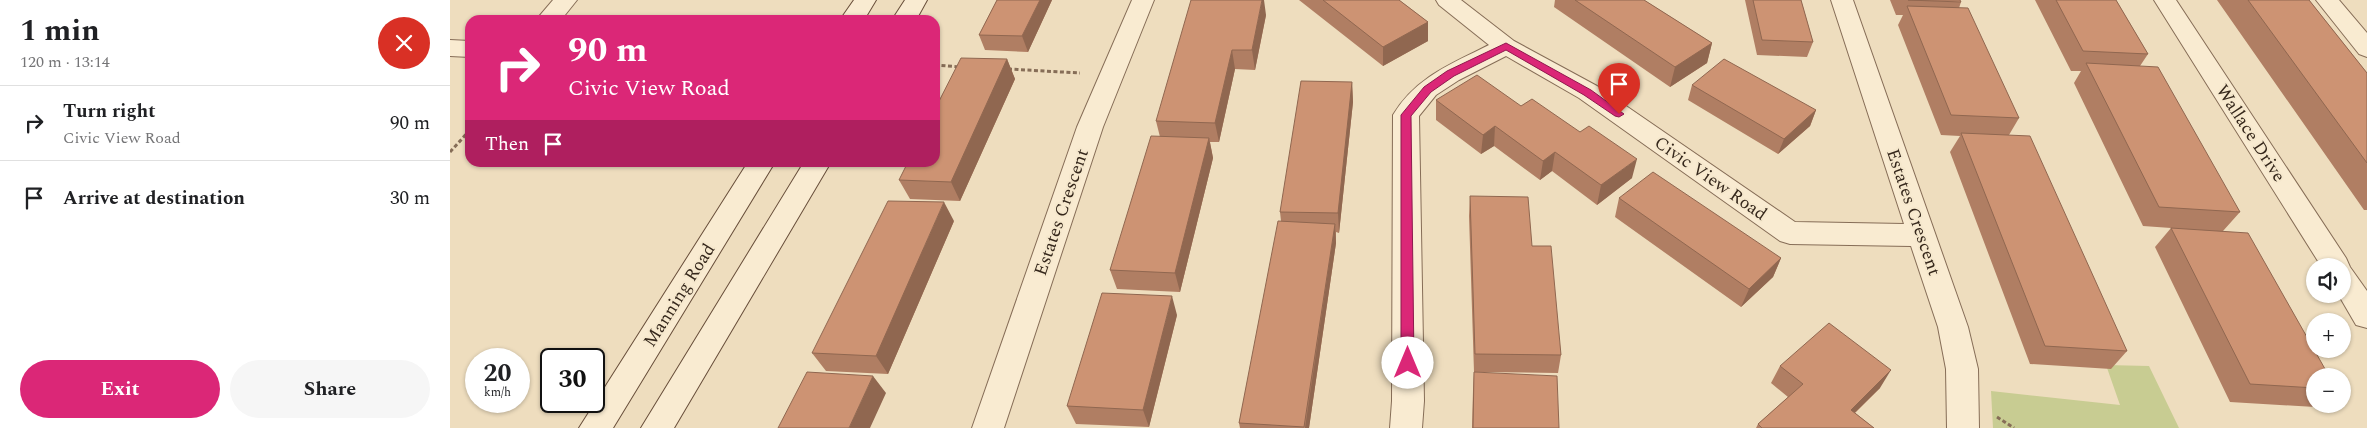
<!DOCTYPE html>
<meta charset="utf-8">
<style>
body{margin:0;font-family:Spectral,serif;background:#f6f6f6;color:#202124;height:100vh;display:flex;flex-direction:column;font-size:19px;white-space:nowrap}
*{box-sizing:border-box;margin:0}
p{font-size:16px;color:#757577}
.icon{flex:none;width:28px;height:28px;fill:none;stroke:currentColor;stroke-width:2;stroke-linecap:round;stroke-linejoin:round}
.map{position:relative;flex:1;overflow:hidden}
.sheet{display:flex;flex-direction:column;background:#fff;width:450px}
.sheet>*{flex:none}
.guide{position:absolute;left:15px;top:15px;width:475px;height:152px;border-radius:15px;box-shadow:0 1px 4px #0004;background:#db2777;color:#fff;overflow:hidden}
.fabs{position:absolute;left:1856px;top:258px;display:grid;gap:10px}
.fabs a{display:grid;place-items:center;width:45px;height:45px;border-radius:50%;background:#fff;box-shadow:0 1px 4px #0004;font-size:25px}
.speed{position:absolute;left:15px;top:348px;display:flex;gap:10px;font-size:25px;font-weight:700;text-align:center}
.speed>*{display:grid;place-content:center;width:65px;height:65px;border-radius:50%;background:#fff;box-shadow:0 1px 4px #0004;line-height:1}
.speed small{font-size:12px;font-weight:400}
.speed .limit{border:2px solid #111;border-radius:8px;background:#fff;color:#111}
.pin{position:absolute;display:grid;place-items:center;width:42px;height:42px;color:#fff;margin:-51px -21px;border-radius:50% 50% 50% 0;rotate:-45deg;box-shadow:0 0 5px #0007}
.pin .icon{rotate:45deg}
.me{position:absolute;width:55px;margin:-28px;rotate:0deg;stroke-linejoin:round;filter:drop-shadow(0 0 4px #0008)}
.turn{display:flex;align-items:center;gap:18px;height:105px;padding:0 20px;font-size:22px}
.turn .icon{width:65px;height:65px;stroke-width:2.5}
.turn b{display:block;font-size:35px;line-height:42px}
.then{display:flex;align-items:center;height:48px;padding:0 20px;background:#0003;gap:10px;font-size:19px}
.round{display:grid;place-items:center;flex:none;width:52px;height:52px;border-radius:26px;background:#f6f6f6}
.head{display:flex;align-items:center;justify-content:space-between;height:85px;padding:0 20px}
h1{font-size:30px;font-weight:700;line-height:38px}
.action{display:flex;gap:10px;margin-top:auto;padding:10px 20px}
.action a{flex:1;height:58px;border-radius:30px;background:#db2777;color:#fff;font-size:20px;font-weight:700;line-height:58px;text-align:center}
.action a+a{background:#f6f6f6;color:#202124}
ul{padding:0;list-style:none}
li{display:flex;align-items:center;gap:15px;height:75px;padding:0 20px;border-top:1px solid #e0e0e0}
li div{flex:1}
li b{display:block;font-size:19px}
li em{font-style:normal}
main{display:flex;flex:1;min-height:0}
.map>svg:first-child{display:block}
.green{fill:#c8cc92}
.lines{fill:none;stroke-linecap:round;stroke-linejoin:round}
.minor-casing{stroke:#866d57;stroke-width:2}
.secondary-casing{stroke:#684e3a;stroke-width:2}
.path{stroke:#866d57;stroke-width:3;stroke-dasharray:4 2.5;stroke-linecap:butt}
.minor{fill:#f9ebd1;fill-rule:evenodd}
.secondary{fill:#f9ebd1;fill-rule:evenodd}
.wall{fill:#b07e63}
.shaded-wall{fill:#906750}
.building{fill:#cd9373;stroke:#906750}
.route{fill:#db2777;stroke:#8e194d}
.labels{text-anchor:middle;stroke-width:4;stroke-linejoin:round;paint-order:stroke}
.street-label{font-size:18px;fill:#35271b;stroke:#f6e8cd}
</style>
<main>
<section class="sheet">
<div class="head"><div><h1>1 min</h1><p>120 m · 13:14</p></div><a class="round" style="background:#d93025;color:#fff"><svg class="icon" aria-label="close" viewBox="0 0 24 24"><path d="M6 6l12 12M18 6L6 18"/></svg></a></div>
<ul>
<li><svg class="icon" aria-label="right" viewBox="0 0 24 24"><path d="M7 20v-9h11M14 6l5 5-5 5"/></svg><div><b>Turn right</b><p>Civic View Road</p></div><em>90 m</em></li>
<li><svg class="icon" aria-label="arrive" viewBox="0 0 24 24"><path d="M6 21V4h12l-3 4 3 4H6"/></svg><div><b>Arrive at destination</b></div><em>30 m</em></li>
</ul>
<div class="action"><a>Exit</a><a>Share</a></div>
</section>
<div class="map">
<svg width="1917" height="428" viewBox="0 0 1917 428">
<rect width="100%" height="100%" fill="#eeddbe"/>
<path class="green" d="M1656,365l43,1 30,62h-186l-2,-37 129,14z"/>
<g class="lines">
<g class="minor-casing">
<path id="minor" d="M103,0h24l-16,20h-25z
M682,0h22l-51,127 -99,301h-32l105,-301z
M986,0h25l53,41 83,45 198,136 109,2 -73,-224h22l115,327 10,42 1,59h-32l-1,-59 -8,-42 -27,-81 -121,-2 -10,-3 -201,-143 -73,-42 -47,24 -23,15 -17,21 5,285 -2,27h-32l2,-27 1,-286c23,-38 58,-51 96,-70l-50,-40z
M1704,0h22l170,258 4,9 17,24v37l-11,-3 -18,-31h4v-28h-21z
M1866,0h23l28,33v24l-8,-3z
M0,40l20,1v16l-20,-1z"/>
</g>
<g class="secondary-casing">
<path id="secondary" d="M404,0h22l-12,20h-24z
M455,0h22l-11,20h-24z
M298,162h27l-162,266h-34z
M354,162h27l-157,266h-33z"/>
</g>
<path class="path" d="M485,65l25,2
M558,69l72,4
M0,152l20,-22
M1547,417l17,11"/>
<use href="#minor" class="minor"/>
<use href="#secondary" class="secondary"/>
</g>
<path class="wall" d="M547,0h55l-24,52 -43,-2 -6,-15z
M849,0h100l29,22v19l-45,25z
M1105,0h89l68,43 -5,20 -37,24 -116,-80z
M1295,0h56l12,42 -6,15 -50,-2z
M1440,0h70l1,2 -2,6 60,110 -10,17 118,216 -16,18 -81,-5 -80,-212 10,-16 -19,-1 -43,-110 5,-10h-7z
M1585,0h81l32,54 -8,12 100,146 -17,19 92,145v28h5l-5,3 -85,-5 -75,-155 16,-19 -28,-2 -69,-143 7,-12h-10z
M1767,0h92l58,73v137h-3z
M816,15l-11,55 -20,-1 -16,73h-9l3,16 -33,134 -63,-3 -7,-19 50,-133 -4,-16z
M557,59l8,20 -55,122 -50,-2 -11,-19z
M902,82l1,20 -14,131 -3,-1v11l-27,185h-69l-1,-5 42,-202 -1,-9z
M1242,85l124,25 -6,16 -32,28 -90,-54z
M986,100l196,78 -35,27 -45,-34 -12,9 -46,-34 -13,8 -45,-34z
M1020,196l62,50 29,109 -3,18 -84,-1 -5,-156z
M1169,198l162,60 -8,19 -32,30 -126,-90z
M504,221l-66,153 -62,-3 -14,-18z
M727,315l-28,112 -73,-3 -9,-18z
M1330,366l100,22 -25,25 19,15h-118l2,-4 30,-27 -17,-14z
M1024,372l85,56h-87l1,-38z"/>
<path class="shaded-wall" d="M590,0h12l-24,52 -6,-16z
M812,0h2l2,15 -11,55 -3,-20z
M978,22v19l-45,25v-19z
M1262,43l-5,20 -37,24 5,-20z
M782,50l3,19 -16,73 -4,-19z
M557,59l8,20 -55,122 -9,-19z
M902,82l1,20 -14,131 -1,-20z
M1366,110l-6,16 -32,28 6,-15z
M1045,126l-1,20 -13,8 2,-19z
M759,138l4,20 -33,134 -5,-19z
M1105,152l-3,19 -12,9 3,-19z
M1187,159l-5,19 -35,27 4,-20z
M494,202l10,19 -66,153 -12,-18z
M885,224l1,19 -27,185h-4z
M1331,258l-8,19 -32,30 8,-18z
M722,296l5,19 -28,112 -6,-17z
M1441,370l-11,18 -40,39 11,-17z
M423,376l13,17 -16,35h-21z"/>
<path class="building" d="M547,0h43l-18,36 -43,-1z
M741,0h71l-10,50h-20l-17,73 -59,-2z
M873,0h76l29,22 -45,25z
M1125,0h69l68,43 -37,24z
M1303,0h48l12,42 -51,-2z
M1458,0h52l1,2z
M1606,0h60l32,54 -65,-3z
M1798,0h61l58,73v90z
M1457,6l61,2 51,110 -68,-3z
M511,58l46,1 -56,123 -52,-2 9,-18h27v-53z
M1274,59l92,51 -32,29 -92,-54z
M1636,63l72,4 82,145 -81,-5z
M1027,75l44,31 11,-7 48,33 9,-6 48,33 -36,26 -46,-33 -12,9 -48,-35 -12,9 -47,-35z
M851,81l51,1 -14,131 -58,-1z
M1511,133l69,3 97,215 -82,-5z
M701,136l58,2 -34,135 -65,-3z
M1203,172l128,86 -32,31 -130,-91z
M1020,196l58,1 4,49h19l10,109 -86,-1z
M438,201l56,1 -68,154 -64,-3z
M828,221l57,3 -31,203 -65,-4z
M1721,228l77,5 81,143h-14v12l-65,-4z
M652,293l70,3 -29,114 -76,-4z
M1379,323l62,47 -40,40 23,18h-112l-4,-4 45,-40 -23,-18z
M357,372l66,4 -24,52h-71z
M1024,372l83,4 2,52h-86z"/>
<path class="route" d="M1056,43l85,47 33,24 -5,3 -4,-1 -31,-21 -78,-45 -52,26 -23,16 -20,24 3,247 -2,4h-9l-2,-4v-248l23,-28 23,-16z"/>
<g class="labels">
<g class="street-label">
<text transform="translate(1801 133) rotate(57)" y="6">Wallace Drive</text>
<text transform="translate(1261 178) rotate(35)" y="6">Civic View Road</text>
<text transform="translate(611 212) rotate(-71)" y="6">Estates Crescent</text>
<text transform="translate(1464 212) rotate(71)" y="6">Estates Crescent</text>
<text transform="translate(229 295) rotate(-58)" y="6">Manning Road</text>
</g>
</g>
</svg>
<div class="fabs">
<a><svg class="icon" aria-label="sound" viewBox="0 0 24 24"><path d="M4 9h4l5-4v14l-5-4H4zM17 9q2 3 0 6"/></svg></a>
<a>+</a>
<a>−</a>
</div>
<div class="speed"><div>20<small>km/h</small></div><div class="limit">30</div></div>
<div class="pin" style="left:1169px;top:114px;background:#d93025"><svg class="icon" aria-label="arrive" viewBox="0 0 24 24"><path d="M6 21V4h12l-3 4 3 4H6"/></svg></div>
<svg class="me" style="left:958px;top:363px" viewBox="-20 -20 40 40"><circle r="19" fill="#fff"/><path d="M0-13L10 11 0 6-10 11z" fill="#db2777"/></svg>
<div class="guide">
<div class="turn"><svg class="icon" aria-label="right" viewBox="0 0 24 24"><path d="M7 20v-9h11M14 6l5 5-5 5"/></svg><div><b>90 m</b>Civic View Road</div></div>
<div class="then">Then<svg class="icon" aria-label="arrive" viewBox="0 0 24 24"><path d="M6 21V4h12l-3 4 3 4H6"/></svg></div>
</div>
</div>
</main>
